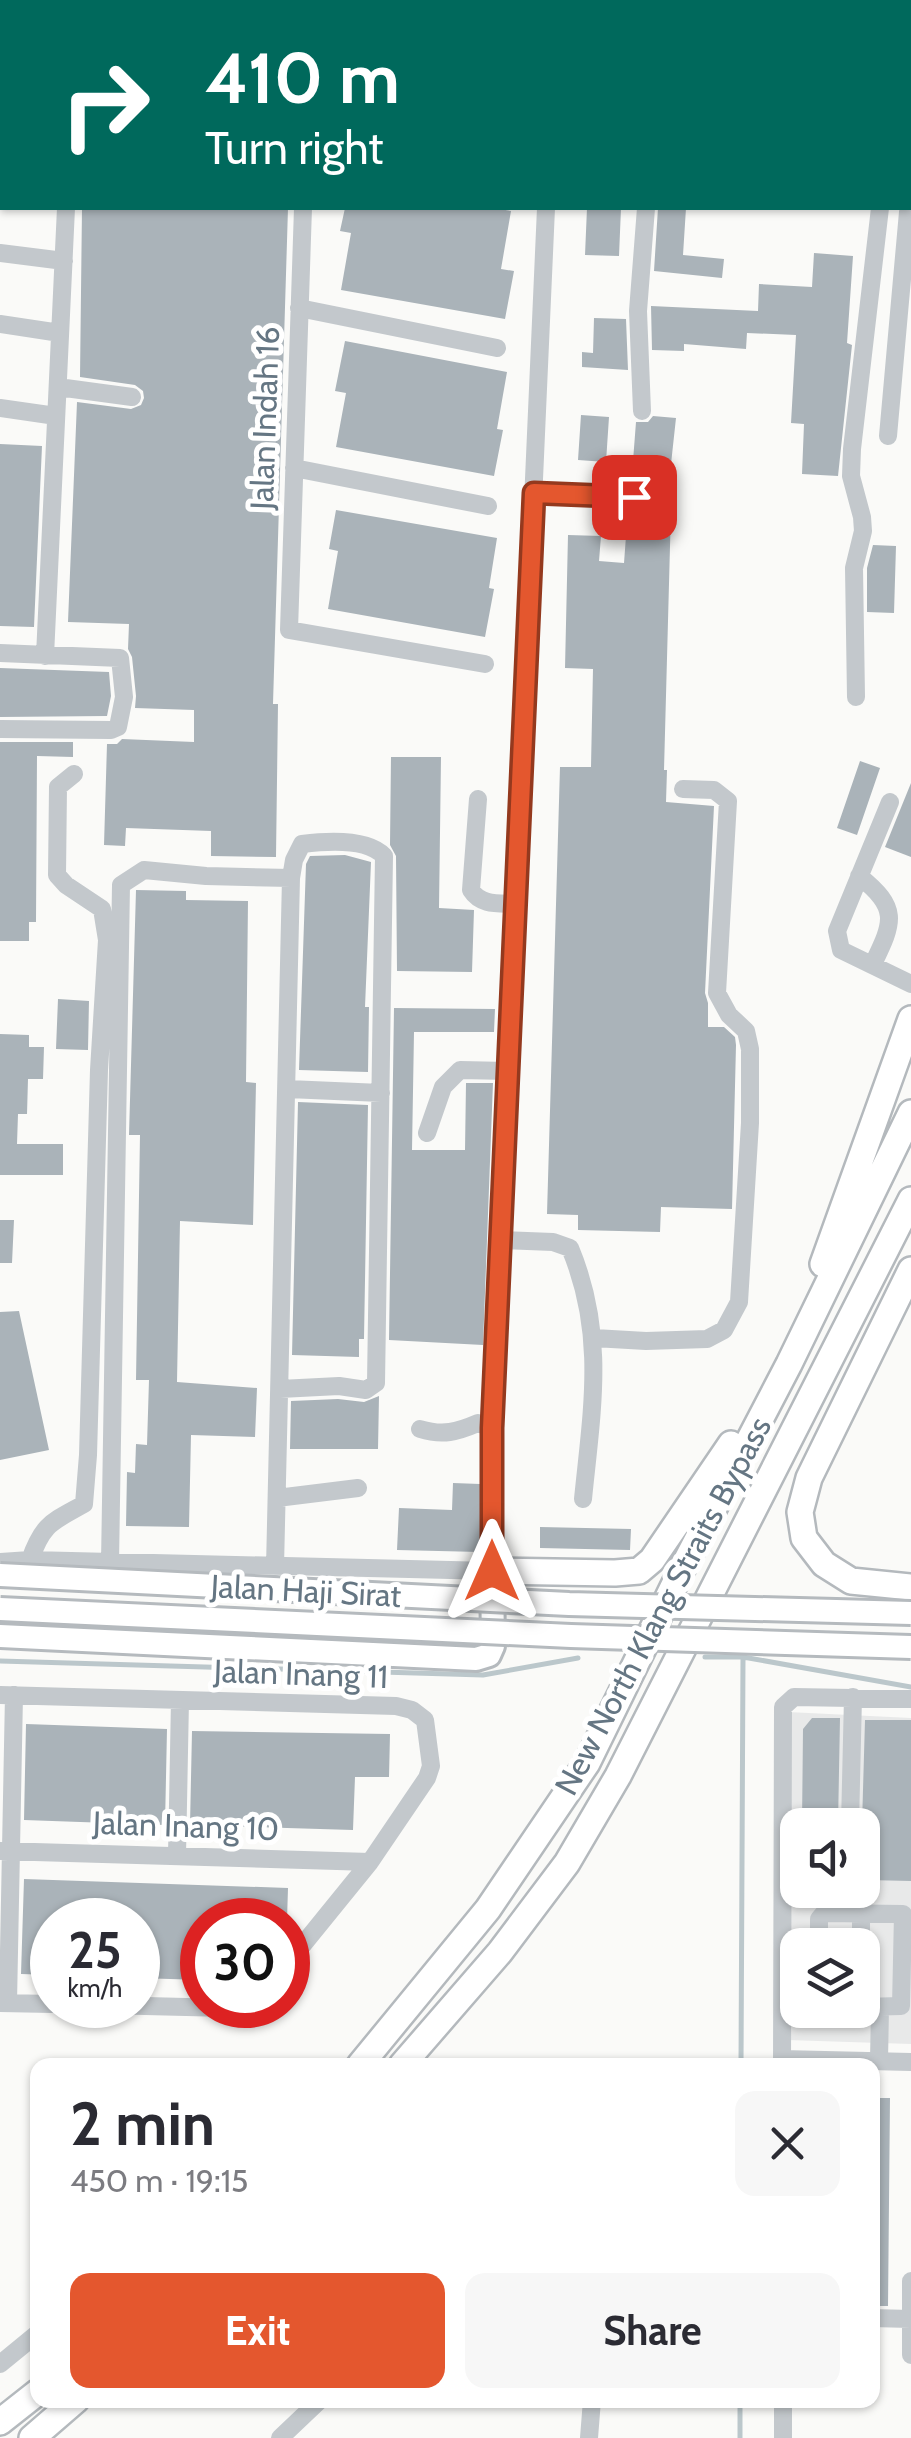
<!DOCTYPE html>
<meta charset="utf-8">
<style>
body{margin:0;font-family:Cabin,sans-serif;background:#f7f7f7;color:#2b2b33;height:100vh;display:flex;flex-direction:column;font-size:38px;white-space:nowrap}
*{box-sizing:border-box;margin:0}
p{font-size:32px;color:#7c7c81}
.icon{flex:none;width:55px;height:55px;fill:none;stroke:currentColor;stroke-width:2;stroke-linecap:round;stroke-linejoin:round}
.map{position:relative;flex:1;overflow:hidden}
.side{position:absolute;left:30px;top:2058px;width:850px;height:350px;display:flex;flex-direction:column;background:#fff;border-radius:20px;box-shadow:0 2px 8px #0004}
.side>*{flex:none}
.guide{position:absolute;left:0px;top:0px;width:912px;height:210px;box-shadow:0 2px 8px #0004;background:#00695c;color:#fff;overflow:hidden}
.buttons{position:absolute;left:780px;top:1808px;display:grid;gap:20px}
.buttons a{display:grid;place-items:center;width:100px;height:100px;border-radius:20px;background:#fff;box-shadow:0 2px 8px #0004;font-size:50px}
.speed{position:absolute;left:30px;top:1898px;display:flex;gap:20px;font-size:50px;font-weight:700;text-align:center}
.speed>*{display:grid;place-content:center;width:130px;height:130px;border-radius:50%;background:#fff;box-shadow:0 2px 8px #0004;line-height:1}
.speed small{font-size:25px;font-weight:400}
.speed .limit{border:15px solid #d22;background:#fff;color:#111}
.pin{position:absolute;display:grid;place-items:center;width:85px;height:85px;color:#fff;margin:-42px;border-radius:20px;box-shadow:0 5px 15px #0006}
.me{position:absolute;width:110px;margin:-55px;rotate:0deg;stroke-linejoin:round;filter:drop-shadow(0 0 8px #0008)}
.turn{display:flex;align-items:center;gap:35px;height:210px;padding:0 40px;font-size:45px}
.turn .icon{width:130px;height:130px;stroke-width:2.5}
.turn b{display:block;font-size:70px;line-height:85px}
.round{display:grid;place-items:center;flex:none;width:105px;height:105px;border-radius:20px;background:#f7f7f7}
.headline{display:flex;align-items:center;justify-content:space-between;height:170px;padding:0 40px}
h1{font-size:60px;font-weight:700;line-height:75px}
.button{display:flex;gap:20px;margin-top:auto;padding:20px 40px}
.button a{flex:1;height:115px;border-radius:20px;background:#e4572e;color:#fff;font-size:40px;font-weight:700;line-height:115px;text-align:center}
.button a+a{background:#f7f7f7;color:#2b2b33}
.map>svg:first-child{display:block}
.built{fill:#e8e9e9;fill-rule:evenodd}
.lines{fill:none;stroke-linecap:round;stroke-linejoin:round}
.stream{stroke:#bbc7cb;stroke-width:5}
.building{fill:#aab3b9}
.major-casing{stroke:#b5babe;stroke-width:28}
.highway-casing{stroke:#b4b9bd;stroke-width:30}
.minor{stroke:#c3c8cc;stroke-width:18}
.major{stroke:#fff;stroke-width:22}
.highway{stroke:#fff;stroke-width:25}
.major-bridge-casing{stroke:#b5babe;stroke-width:28;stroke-linecap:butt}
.major-bridge{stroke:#fff;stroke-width:22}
.route-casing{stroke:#94391e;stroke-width:25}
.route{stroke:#e4572e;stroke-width:18}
.labels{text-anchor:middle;stroke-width:10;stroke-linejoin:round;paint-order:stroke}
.street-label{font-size:32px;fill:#657683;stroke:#fff}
</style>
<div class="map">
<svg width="911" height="2438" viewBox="0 0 911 2438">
<rect width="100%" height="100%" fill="#fafaf8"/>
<path class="built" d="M788,1712l123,6v326l-124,-4zM798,1825h64v65h-64zM798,1945h64v65h-64z"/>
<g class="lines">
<path class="stream" d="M705,1657h37
M0,1661l483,14 95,-17
M741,2065l2,-408 168,30
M740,2438v-38"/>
</g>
<path class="building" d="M82,208h206l-15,496h5l-2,153 -65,-1v-25l-85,-3 -1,18 -21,-1 3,-101h10l5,-5 72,3v-32l-59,-2 1,-12 -4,-39 -4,-8 1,-25 -61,-2 9,-220 54,7 10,-4 3,-7 -1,-7 -8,-6 -55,-8z
M345,208h148l18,3 -10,58 13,2 -9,48 -164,-29 10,-57 -11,-2z
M587,208h34l-2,48 -34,-1z
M658,208h28l-3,47 41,4 -2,19 -68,-7z
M814,253l39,3 -6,87 5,2 -14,131 -36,-2 2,-50 -13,-1 5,-88 -49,-2 -1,16 -62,-5v7l-32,-1 -1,-44 107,5 1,-27 53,3z
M594,318l32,1 2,51 -46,-3v-15l11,1z
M345,341l162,31 -10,57 6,1 -9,46 -158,-29 10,-54 -11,-2z
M581,415l28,2 -3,45 -28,-2z
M653,416l23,2 -5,46 -38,-3 3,-39h12z
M0,444l42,2 -8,181 -34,-1z
M628,509h43l-7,261h3l-1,32 48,4 -9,187 3,10v24h16l11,10 1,8 -4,164 -71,-2 -1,25 -82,-2v-15l-31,-1 13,-447h31l2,-98 -28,-1 3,-133 33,1 -2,25 25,2z
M336,510l161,28 -8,50 5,1 -9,48 -157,-28 10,-58 -9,-2z
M873,545l23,1 -2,67 -27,-1v-44z
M0,668l109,4 2,24 -4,20 -107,1z
M0,742h73v15l-36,-1 -1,166h-7v19h-29z
M391,757h50l-2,151 35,2 -2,62 -75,-1 -1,-115 -6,-11z
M860,761l20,7 -23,67 -20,-7z
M911,783v74l-26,-10z
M345,855l26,7 -6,145h4l-1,65 -69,-2 7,-206 4,-8z
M136,890l50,1v9l62,1 -2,181 10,1 -3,142 -73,-4 -3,161 80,6 -2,49 -64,-2 -2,92 -63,-1 1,-54 8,1 1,-29 11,1 2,-65h-13l4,-245h-11z
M58,999l31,2 -1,49 -32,-1z
M394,1008l101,1 -1,23h-80l-2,118h53l1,-67h27l-10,262 -94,-5z
M0,1034l29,1v12h15l-1,32h-15l-1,35h-9l-1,30h46v31h-63z
M298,1102l70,3 -4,234h-5v18l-67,-2z
M0,1220h14l-2,43h-12z
M19,1311l30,139 -49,10v-148z
M379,1396l-1,53h-88l1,-48 47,-2 26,3z
M453,1483l27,1v68l-83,-2 2,-42 53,2z
M540,1527l91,2 -1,21 -90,-2z
M812,1718h28l-2,107h-36l1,-96z
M865,1720h46v161l-44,-1v-55h-5z
M26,1724l141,5 -2,96 -141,-5z
M192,1731l198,3 -1,43h-34l-2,53 -163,-5z
M24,1879l264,9 -1,32h-85v60l-64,-2v-58h-86v55l-31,-1z
M872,2098h18l-2,208h-16z"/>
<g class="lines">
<g class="major-casing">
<path id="major" d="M0,1636l476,23 13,-4 4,-9 -1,-75"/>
</g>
<g class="highway-casing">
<path id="highway" d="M823,1264l88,-245
M911,1270l-102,208 -9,34 4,26 20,26 27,17 60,6
M492,1571l123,2 24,-2 13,-11 79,-116
M360,2065l128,-156 99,-146 93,-190 109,-209 122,-251
M402,2065l98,-113 67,-89 51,-87 293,-576
M0,2422l38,-30
M32,2438l44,-38"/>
</g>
<path class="minor" d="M164,2v-2
M313,2l1,-2
M579,2l1,-2
M663,2v-2
M771,2v-2
M0,57l2,1
M0,92h2
M0,174l2,1
M303,208l-14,422 196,34
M0,253l64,8
M299,308l198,40
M0,324l60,9
M58,387l74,10
M0,408l56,8
M642,411l-4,-100 8,-103
M888,436l20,-224
M294,468l194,38
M534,493l100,4
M0,653l120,5 4,39 -6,30 -7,3 -111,-1
M45,656l21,-448
M856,697l-2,-129 9,-37 -1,-14 -11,-41 1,-27 28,-241
M478,799l-7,91c10,16 28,13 45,14
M890,802l-53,129 4,19 70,34
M859,876c40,32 35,45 14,88
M288,1089l93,4
M427,1133l16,-46 17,-17 48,1
M503,1240l50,2 17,6c36,86 22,161 13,251
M594,1338l52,3 61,-2 17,-9 15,-28 11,-179v-74l-4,-18 -17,-16 -12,-22 11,-192 -14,-11 -31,-1
M420,1429c23,7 37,3 58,-6l14,5
M277,1498l81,-10
M30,1560c13,-37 22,-38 54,-56l4,-49 11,-385 8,-130 -5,-31 -36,-24 -9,-10 1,-88 16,-13
M0,1562l30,-2 462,11v-143l54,-1220
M110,1563l11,-678 23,-15 62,6 85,2
M275,1567l16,-689 3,-18 8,-16c24,-3 65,-6 82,12l-8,527 -10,7 -27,-4 -59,3
M0,1695l396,11 16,4 13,10 6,46 -4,12 -57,84 -82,101
M850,1825l3,-128
M0,1851l370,11
M177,1856l3,-156
M819,1945v-26l5,-6 79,1 -2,92 -39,1
M861,1945v-32
M0,2003l52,1
M8,2003l6,-308
M104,2005l123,3 15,-3
M782,2059l129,3
M879,2061l1,-53
M782,2065l1,-358 11,-10 117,2
M911,2281v74
M872,2318l39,1
M0,2364l38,-31
M280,2438l40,-38
M589,2438l3,-38
M783,2438v-38"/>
<use href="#major" class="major"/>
<use href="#highway" class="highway"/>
<g class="major-bridge-casing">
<path id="major-bridge" d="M0,1575l569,29 342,9
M0,1609l571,27 340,11"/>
</g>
<use href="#major-bridge" class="major-bridge"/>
</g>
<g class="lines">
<g class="route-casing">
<path id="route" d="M492,1571v-143l42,-935 100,4"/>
</g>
<use href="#route" class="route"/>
</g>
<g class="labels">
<g class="street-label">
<text transform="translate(265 418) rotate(-88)" y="11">Jalan Indah 16</text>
<text transform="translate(306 1591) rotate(3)" y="11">Jalan Haji Sirat</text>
<text transform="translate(663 1606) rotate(-62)" y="11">New North Klang Straits Bypass</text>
<text transform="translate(301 1674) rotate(2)" y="11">Jalan Inang 11</text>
<text transform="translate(186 1826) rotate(2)" y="11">Jalan Inang 10</text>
</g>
</g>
</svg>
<div class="buttons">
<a><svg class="icon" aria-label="sound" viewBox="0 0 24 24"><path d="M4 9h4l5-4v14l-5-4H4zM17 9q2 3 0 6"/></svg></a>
<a><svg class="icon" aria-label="layers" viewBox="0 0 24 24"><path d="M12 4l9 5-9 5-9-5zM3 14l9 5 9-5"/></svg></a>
</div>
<div class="speed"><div>25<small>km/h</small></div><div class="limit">30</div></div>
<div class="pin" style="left:634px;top:497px;background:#d93025"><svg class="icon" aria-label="arrive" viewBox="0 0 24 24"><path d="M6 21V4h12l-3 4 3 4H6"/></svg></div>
<svg class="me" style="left:492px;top:1571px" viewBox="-20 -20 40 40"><path d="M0-17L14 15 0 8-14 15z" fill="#e4572e" stroke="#fff" stroke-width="4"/></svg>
<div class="guide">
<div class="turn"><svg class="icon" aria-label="right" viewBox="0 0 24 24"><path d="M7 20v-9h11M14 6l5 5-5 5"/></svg><div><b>410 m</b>Turn right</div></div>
</div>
<section class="side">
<div class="headline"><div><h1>2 min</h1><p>450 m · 19:15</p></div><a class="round"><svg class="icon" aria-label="close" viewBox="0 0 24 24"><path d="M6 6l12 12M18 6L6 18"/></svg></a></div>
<div class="button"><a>Exit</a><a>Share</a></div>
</section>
</div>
